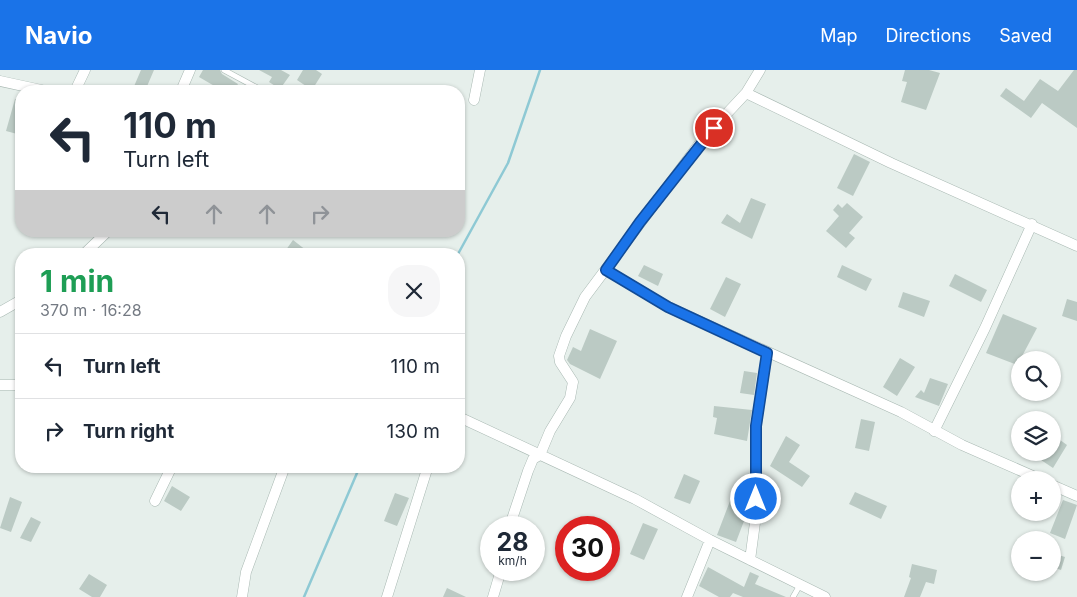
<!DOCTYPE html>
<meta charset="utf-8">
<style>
body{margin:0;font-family:Inter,sans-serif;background:#f6f6f7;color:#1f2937;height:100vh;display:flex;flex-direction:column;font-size:19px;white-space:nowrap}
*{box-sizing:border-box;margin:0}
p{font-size:16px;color:#747a83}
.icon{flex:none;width:28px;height:28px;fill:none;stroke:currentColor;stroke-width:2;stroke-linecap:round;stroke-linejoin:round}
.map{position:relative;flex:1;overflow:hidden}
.details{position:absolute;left:15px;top:178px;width:450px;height:225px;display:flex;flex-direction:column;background:#fff;border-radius:20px;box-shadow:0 1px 4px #0004}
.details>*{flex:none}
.hud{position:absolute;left:15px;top:15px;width:450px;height:152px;border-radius:20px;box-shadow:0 1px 4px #0004;background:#fff;color:#1f2937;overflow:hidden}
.tools{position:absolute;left:1011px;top:281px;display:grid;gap:10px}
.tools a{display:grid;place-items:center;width:50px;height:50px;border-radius:50%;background:#fff;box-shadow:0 1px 4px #0004;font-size:25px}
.speed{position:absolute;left:480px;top:446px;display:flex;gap:10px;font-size:25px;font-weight:700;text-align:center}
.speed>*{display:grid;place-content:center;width:65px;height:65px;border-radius:50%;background:#fff;box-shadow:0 1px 4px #0004;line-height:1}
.speed small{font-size:12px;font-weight:400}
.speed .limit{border:8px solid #d22;background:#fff;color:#111}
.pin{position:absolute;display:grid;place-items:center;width:42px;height:42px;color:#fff;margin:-21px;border:2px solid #fff;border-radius:50%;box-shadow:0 1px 5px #0007}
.me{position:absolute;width:55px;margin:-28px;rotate:0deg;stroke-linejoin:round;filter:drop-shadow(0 0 4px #0008)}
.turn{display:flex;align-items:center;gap:18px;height:105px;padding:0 25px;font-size:22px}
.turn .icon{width:65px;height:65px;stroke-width:2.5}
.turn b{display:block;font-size:35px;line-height:42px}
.lanes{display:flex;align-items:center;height:48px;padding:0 25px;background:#0003;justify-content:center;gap:25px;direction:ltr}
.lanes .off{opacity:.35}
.round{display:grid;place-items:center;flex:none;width:52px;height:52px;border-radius:20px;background:#f6f6f7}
.summary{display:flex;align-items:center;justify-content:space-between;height:85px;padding:0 25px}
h1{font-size:30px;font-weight:700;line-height:38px;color:#1e9e55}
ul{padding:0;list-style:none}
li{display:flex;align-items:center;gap:15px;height:65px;padding:0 25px;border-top:1px solid #e0e1e3}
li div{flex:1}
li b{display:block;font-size:19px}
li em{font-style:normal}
header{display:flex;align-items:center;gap:30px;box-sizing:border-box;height:70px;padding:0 25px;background:#1a73e8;color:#fff}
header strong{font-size:24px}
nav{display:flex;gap:28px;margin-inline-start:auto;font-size:18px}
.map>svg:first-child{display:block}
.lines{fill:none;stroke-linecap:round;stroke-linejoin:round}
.stream{stroke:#8ec9d4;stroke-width:2.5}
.building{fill:#bbcac4}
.lane-casing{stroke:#a8b8b2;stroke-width:6}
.street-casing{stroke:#a8b8b2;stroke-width:11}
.lane{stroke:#fff;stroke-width:5}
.street{stroke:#fff;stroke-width:10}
.route-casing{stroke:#114b97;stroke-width:12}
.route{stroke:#1a73e8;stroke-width:9}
</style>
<header>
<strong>Navio</strong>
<nav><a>Map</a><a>Directions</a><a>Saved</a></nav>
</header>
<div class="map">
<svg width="1077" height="527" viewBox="0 0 1077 527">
<rect width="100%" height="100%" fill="#e6efeb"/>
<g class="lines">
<path class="stream" d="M458,184l50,-91 32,-93
M304,527l56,-131"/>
</g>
<path class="building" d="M141,0h13l-9,21h-13z
M203,0h17l2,4 16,10 -4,7h-11l-24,-14z
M259,0h22l9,5 -10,14 -11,-7 3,-5z
M303,0h13l6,4 -10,16 -15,-10z
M905,0h24l11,3 -14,37 -25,-8 6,-20 -5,-1z
M1074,0h3v58l-35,-25 -11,15 -31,-22 6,-8 18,13 16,-22 18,12z
M15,29l6,2v34l-15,-4z
M854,84l16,8 -17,34 -16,-8z
M751,128l15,6 -14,35 -31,-16 6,-9 13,9z
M847,133l16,14 -14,16 6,5 -9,10 -20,-17 13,-15 -6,-6 5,-6 4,4z
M293,170l18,14h-28z
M644,195l19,9 -5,12 -20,-10z
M842,195l30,14 -6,12 -29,-14z
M955,204l32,16 -6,12 -32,-16z
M726,207l15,7 -16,33 -15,-8z
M903,222l27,9 -6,16 -26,-10z
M1067,229l10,3v19l-15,-5z
M1003,244l34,14 -17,32v6l-34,-13z
M590,259l27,12 -17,38 -30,-15 -3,-4 6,-13 8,4z
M900,288l15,9 -18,29 -14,-9z
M744,301l13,2 -3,22 -14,-2z
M930,308l18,6 -9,22 -24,-9 6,-7 3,3z
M714,336l38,4 -5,31 -33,-7 3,-16 -4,-1z
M861,349l14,3 -6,29 -14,-3z
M786,366l14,9 -11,17 21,14 -8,11 -32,-21z
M1056,367l11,8 -14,23 -12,-8 5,-8h6v-9z
M684,404l16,7 -10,23 -16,-6z
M172,416l18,11 -9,14 -17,-10z
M855,422l32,14 -6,13 -32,-15z
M395,423l14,5 -12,28 -13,-5z
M10,427l12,5 -11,30 -11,-4z
M1063,430l14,5 -12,34 -15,-6z
M730,431l19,7 -13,34 -19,-7z
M31,447l10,5 -10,20 -11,-4z
M643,453l15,6 -14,31 -14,-6z
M1052,483l13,4 -4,13 -9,-3z
M912,494l25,6 -3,14 -8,-2 -6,15h-16l7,-19 -2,-1z
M708,497l36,20 6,-15 9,4 -4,8 31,13h-43l-10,-4 -3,4h-11l-20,-11z
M89,504l18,11 -7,12h-8l-13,-8z
M447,518l19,9h-23z"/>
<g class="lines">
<g class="lane-casing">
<path id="lane" d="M224,0l39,21
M793,527l7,-12"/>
</g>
<g class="street-casing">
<path id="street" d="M0,11l46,10
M75,21l10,-21
M181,21l9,-21
M746,23l145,70 186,83
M474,30l6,-30
M84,184l24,-23
M606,200l62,37 233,105 61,33 80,35
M0,242l21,-12
M0,315h17
M459,347l176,82 75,41 115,57
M934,361l51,-103 47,-104
M1052,415l25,11
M155,431l17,-35
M509,458l19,-57 5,-12 7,-4 10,-24 20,-33 3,-16 -13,-20 -1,-6 7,-20 19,-39 118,-158 43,-46 14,-23
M750,490l6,-45v-89l11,-73
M242,527l4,-25 39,-106
M387,527l41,-131
M493,527l8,-27
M687,527l23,-57"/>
</g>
<use href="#lane" class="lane"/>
<use href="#street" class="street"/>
</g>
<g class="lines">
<g class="route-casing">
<path id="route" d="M714,58l-74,94 -34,48 62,37 99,46 -11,73v73"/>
</g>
<use href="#route" class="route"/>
</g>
</svg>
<div class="tools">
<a><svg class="icon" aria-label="search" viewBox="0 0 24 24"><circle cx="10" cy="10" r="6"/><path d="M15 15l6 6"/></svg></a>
<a><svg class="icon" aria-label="layers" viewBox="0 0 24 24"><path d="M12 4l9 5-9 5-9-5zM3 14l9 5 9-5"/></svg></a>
<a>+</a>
<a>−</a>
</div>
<div class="speed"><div>28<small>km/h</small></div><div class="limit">30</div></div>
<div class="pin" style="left:714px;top:58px;background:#d93025"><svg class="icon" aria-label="arrive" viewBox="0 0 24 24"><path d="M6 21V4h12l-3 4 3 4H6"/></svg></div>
<svg class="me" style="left:756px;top:429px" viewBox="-20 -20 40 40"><circle r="17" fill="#1a73e8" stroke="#fff" stroke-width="3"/><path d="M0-11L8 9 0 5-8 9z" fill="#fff"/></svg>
<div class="hud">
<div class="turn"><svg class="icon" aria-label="left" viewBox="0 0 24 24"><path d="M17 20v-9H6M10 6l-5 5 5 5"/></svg><div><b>110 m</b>Turn left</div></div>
<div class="lanes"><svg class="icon" aria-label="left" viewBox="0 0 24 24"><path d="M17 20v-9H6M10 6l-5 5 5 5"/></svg><svg class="icon off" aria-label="ahead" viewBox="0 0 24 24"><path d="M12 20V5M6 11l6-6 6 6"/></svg><svg class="icon off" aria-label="ahead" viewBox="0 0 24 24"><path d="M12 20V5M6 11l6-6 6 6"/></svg><svg class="icon off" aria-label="right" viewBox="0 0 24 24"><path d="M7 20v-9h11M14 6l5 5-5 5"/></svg></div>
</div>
<section class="details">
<div class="summary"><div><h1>1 min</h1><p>370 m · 16:28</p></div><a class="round"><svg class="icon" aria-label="close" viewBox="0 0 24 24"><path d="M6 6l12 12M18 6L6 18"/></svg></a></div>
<ul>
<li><svg class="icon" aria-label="left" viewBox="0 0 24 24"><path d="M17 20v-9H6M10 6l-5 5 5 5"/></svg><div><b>Turn left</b></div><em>110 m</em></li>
<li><svg class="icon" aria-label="right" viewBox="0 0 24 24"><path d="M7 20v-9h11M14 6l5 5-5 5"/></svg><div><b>Turn right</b></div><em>130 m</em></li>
</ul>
</section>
</div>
